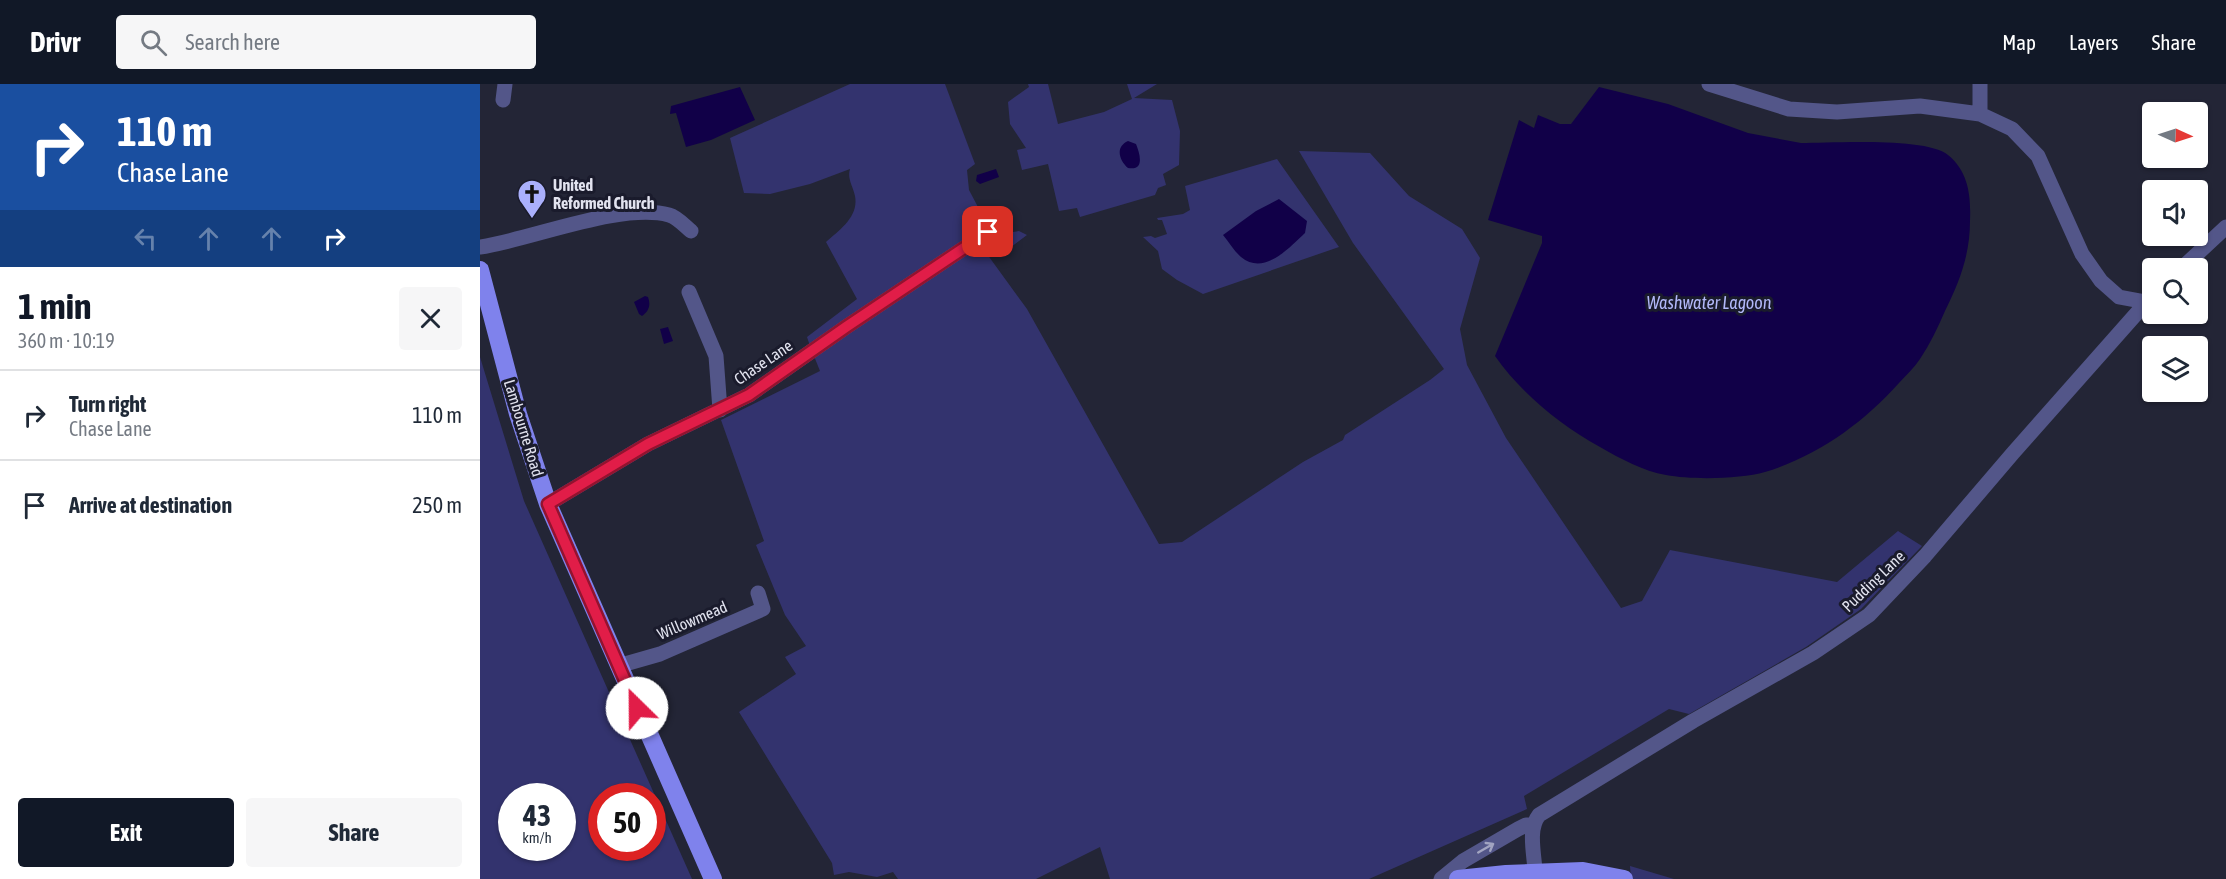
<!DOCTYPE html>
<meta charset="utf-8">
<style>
body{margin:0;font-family:"Asap Condensed",sans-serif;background:#f6f6f7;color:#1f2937;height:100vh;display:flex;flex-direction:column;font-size:22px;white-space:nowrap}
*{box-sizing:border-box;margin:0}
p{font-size:20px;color:#747a83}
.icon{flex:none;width:33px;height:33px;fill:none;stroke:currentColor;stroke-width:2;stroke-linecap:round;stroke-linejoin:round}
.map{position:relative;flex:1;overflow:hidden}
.details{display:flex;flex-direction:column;background:#fff;width:480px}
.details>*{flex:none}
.banner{background:#1a4fa0;color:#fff;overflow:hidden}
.needle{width:39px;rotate:93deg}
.fabs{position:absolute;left:1662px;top:18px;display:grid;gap:12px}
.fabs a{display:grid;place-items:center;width:66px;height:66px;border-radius:6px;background:#fff;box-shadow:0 2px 4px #0004;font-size:30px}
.speed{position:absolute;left:18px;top:699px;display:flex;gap:12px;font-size:30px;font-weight:700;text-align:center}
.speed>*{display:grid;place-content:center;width:78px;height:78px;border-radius:50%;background:#fff;box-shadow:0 2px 4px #0004;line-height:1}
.speed small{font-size:15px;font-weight:400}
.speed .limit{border:9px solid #d22;background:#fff;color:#111}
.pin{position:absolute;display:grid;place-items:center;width:51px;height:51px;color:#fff;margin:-26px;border-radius:12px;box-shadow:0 3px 9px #0006}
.me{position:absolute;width:66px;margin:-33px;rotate:337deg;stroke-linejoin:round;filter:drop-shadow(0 0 4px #0008)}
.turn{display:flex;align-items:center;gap:21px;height:126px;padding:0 18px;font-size:27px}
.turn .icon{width:78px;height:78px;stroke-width:2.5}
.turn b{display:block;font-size:42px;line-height:51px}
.lanes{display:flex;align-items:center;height:57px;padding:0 18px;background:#0003;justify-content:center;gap:30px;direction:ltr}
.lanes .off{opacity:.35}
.round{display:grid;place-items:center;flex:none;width:63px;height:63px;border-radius:6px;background:#f6f6f7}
.headline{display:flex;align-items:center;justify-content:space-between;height:102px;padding:0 18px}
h1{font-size:36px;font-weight:700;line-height:45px;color:#111827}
.primary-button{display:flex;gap:12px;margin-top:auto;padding:12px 18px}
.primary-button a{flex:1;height:69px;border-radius:6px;background:#111827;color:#fff;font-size:24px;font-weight:700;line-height:69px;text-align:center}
.primary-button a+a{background:#f6f6f7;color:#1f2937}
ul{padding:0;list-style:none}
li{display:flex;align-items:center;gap:18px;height:90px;padding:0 18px;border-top:2px solid #e0e1e3}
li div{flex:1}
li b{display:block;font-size:22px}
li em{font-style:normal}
header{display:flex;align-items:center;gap:36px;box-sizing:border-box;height:84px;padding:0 30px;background:#111827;color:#fff}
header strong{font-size:28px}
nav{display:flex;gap:33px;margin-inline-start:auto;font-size:21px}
.search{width:420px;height:54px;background:#f6f6f7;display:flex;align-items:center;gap:15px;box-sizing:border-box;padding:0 21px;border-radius:6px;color:#747a83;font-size:22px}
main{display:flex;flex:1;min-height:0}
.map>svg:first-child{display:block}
.green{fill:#33336e;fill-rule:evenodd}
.water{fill:#110048}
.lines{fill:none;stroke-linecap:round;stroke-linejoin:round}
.minor{stroke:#535689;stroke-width:15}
.major{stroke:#7f82ec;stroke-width:18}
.oneway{stroke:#a2a4c1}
.route-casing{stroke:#92132f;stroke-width:15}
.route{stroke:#e11d48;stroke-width:10}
.labels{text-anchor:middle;stroke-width:6;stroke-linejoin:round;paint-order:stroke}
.poi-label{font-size:16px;font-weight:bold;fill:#e2e3ef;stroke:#1a1b2c;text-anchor:start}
.street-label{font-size:16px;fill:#e2e3ef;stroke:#1a1b2c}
.water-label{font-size:18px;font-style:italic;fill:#b2b8f9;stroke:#1a1b2c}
</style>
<header>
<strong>Drivr</strong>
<div class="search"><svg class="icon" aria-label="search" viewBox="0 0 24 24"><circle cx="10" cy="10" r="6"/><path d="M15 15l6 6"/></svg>Search here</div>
<nav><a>Map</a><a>Layers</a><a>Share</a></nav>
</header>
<main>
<section class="details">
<div class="banner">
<div class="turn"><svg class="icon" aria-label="right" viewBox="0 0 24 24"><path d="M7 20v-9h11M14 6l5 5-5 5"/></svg><div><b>110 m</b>Chase Lane</div></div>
<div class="lanes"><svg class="icon off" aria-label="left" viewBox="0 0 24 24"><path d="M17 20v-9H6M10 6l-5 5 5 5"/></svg><svg class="icon off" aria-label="ahead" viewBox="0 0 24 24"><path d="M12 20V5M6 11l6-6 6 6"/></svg><svg class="icon off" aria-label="ahead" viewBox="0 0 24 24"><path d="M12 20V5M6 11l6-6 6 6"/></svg><svg class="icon" aria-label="right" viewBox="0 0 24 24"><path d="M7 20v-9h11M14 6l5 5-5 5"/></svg></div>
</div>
<div class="headline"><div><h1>1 min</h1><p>360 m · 10:19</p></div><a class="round"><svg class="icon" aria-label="close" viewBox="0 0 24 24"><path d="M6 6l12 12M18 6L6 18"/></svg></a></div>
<ul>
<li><svg class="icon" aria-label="right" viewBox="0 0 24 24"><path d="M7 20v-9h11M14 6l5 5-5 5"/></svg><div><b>Turn right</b><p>Chase Lane</p></div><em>110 m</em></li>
<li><svg class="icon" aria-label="arrive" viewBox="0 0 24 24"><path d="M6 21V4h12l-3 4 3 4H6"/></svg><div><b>Arrive at destination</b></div><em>250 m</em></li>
</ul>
<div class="primary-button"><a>Exit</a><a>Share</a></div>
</section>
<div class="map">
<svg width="1746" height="795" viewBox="0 0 1746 795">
<rect width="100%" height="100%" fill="#232536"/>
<path class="green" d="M370,0h95l30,80 -8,6 2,20 19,36 -178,120 -3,-9 50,-38 -31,-57c13,-12 33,-25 29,-46 -2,-10 -8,-17 -5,-27l-40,15 -40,10 -26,-1 -14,-55z
M548,0h20l10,40 46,-12 28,-13 -5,-15h30l-23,14 38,2 8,31 -1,34 -16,9 3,11 -8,3 -3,7 -75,22 -3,-9 -18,3 -11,-47 -26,6 -5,-20 9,-2 -16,-24 -2,-22 21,-15z
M819,67l71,2 39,43 53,33 18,29 -20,71 7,36 39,73 115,170 21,-7 28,-51 167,32 61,-51 24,15 -61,63 -55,38 -117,67 -20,-5 -145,87 3,13 -158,70h-259l-10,-32 -64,32h-138l-5,-7 -16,5 -28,-5 -15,3 -2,-12 -93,-151 57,-38 -11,-17 21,-11 -21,-31 -29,-70 8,-4 -43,-121 99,-49 -6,-15 179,-121 26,-4 8,4 -20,15 -20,4 40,55 132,235 23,-2 121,-80 40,-22 2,-5 85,-55 14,-11 -91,-126z
M797,75l62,88 -136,47 -26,-14 -15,-11 -4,-18 -15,-14 8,-1 4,2 12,-4 -5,-14h-4l-1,-2 26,-4 7,-4 -5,-24z
M0,273l44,144 168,378h-212zM32,712h50v52h-50zM122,712h50v52h-50z
M1150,782l44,13h-43z"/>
<path class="water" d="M260,3l15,33 -44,20 -25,7 -10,-34 -6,1 1,-8z
M1119,3l69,17 80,29 53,10c30,0 126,-6 147,12 21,17 23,42 22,66 0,33 -10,60 -25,90 -7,16 -15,33 -25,48 -6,9 -14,16 -21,24 -36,40 -81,73 -134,89 -24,7 -73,8 -99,3 -23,-4 -45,-16 -66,-28 -40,-22 -79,-54 -105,-91l47,-113v-7l-54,-16 31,-100 15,8 4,-13 22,9h11z
M648,57l8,3c4,10 9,27 -8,24 -9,-8 -13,-21 0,-27z
M516,85l3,8 -19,7 -4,-3 1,-6z
M799,115l28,22 -2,12c-16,15 -41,43 -64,24 -7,-6 -12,-15 -18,-22l33,-24z
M165,212l3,1c3,8 1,14 -6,19l-3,-2 -5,-12z
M188,243l5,14 -9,3 -4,-15z"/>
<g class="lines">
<path class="minor" d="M1229,0l80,25 48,3 83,-6 60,8 32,15 26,27 44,98 19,27 18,16 27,5
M23,16l2,-16
M1500,30v-30
M0,163c50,-7 141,-45 189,-32 8,2 16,11 22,16
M1702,184l44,-41
M209,208l27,64 4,54
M68,420l100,-60 101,-49 97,-68 142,-95
M138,582l42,-12 103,-45 -5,-16
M1055,789c0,-17 -8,-43 4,-58l154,-94 120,-68 56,-38 56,-59 88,-103 139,-157
M961,795l22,-18 55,-32 8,-4h8"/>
<path class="major" d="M0,186l38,144 30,90 165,375
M978,795l48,-5 77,-3 41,8"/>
</g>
<defs><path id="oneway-shaft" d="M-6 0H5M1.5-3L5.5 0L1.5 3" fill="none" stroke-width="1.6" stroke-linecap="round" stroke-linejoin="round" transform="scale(1.5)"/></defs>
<use class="oneway" href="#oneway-shaft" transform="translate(1006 764) rotate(-30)"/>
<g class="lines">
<g class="route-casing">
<path id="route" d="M157,624l-89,-204 100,-60 101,-49 97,-68 142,-95"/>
</g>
<use href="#route" class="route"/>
</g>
<defs>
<g id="church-pin" transform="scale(1.5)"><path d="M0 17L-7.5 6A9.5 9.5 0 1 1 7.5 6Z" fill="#aab0fc" stroke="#1a1b2c"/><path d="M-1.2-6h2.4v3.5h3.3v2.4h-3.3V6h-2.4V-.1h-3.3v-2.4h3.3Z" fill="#111"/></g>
</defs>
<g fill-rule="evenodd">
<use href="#church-pin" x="52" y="110"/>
</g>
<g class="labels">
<g class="poi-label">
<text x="73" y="107">United<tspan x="73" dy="18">Reformed Church</tspan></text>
</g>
<g class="street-label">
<text transform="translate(283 278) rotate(-34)" y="6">Chase Lane</text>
<text transform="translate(44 344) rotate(73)" y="6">Lambourne Road</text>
<text transform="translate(1393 497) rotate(-44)" y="6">Pudding Lane</text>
<text transform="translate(212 536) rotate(-23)" y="6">Willowmead</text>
</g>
<g class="water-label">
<text x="1229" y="225">Washwater Lagoon</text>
</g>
</g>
</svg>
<div class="fabs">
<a><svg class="needle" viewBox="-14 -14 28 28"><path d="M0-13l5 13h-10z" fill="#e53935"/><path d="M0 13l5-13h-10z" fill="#747a83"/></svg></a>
<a><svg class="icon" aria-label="sound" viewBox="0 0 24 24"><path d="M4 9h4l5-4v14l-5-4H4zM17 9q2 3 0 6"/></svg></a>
<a><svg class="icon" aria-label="search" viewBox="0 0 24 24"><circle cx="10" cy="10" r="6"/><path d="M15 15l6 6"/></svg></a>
<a><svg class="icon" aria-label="layers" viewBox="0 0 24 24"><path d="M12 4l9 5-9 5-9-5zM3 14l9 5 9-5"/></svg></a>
</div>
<div class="speed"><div>43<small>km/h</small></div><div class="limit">50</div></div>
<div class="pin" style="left:508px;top:148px;background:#d93025"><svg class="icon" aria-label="arrive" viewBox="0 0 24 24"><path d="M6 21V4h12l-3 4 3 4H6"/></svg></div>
<svg class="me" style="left:157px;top:624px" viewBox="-20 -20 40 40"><circle r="19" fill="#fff"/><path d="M0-13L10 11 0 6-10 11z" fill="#e11d48"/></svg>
</div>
</main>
